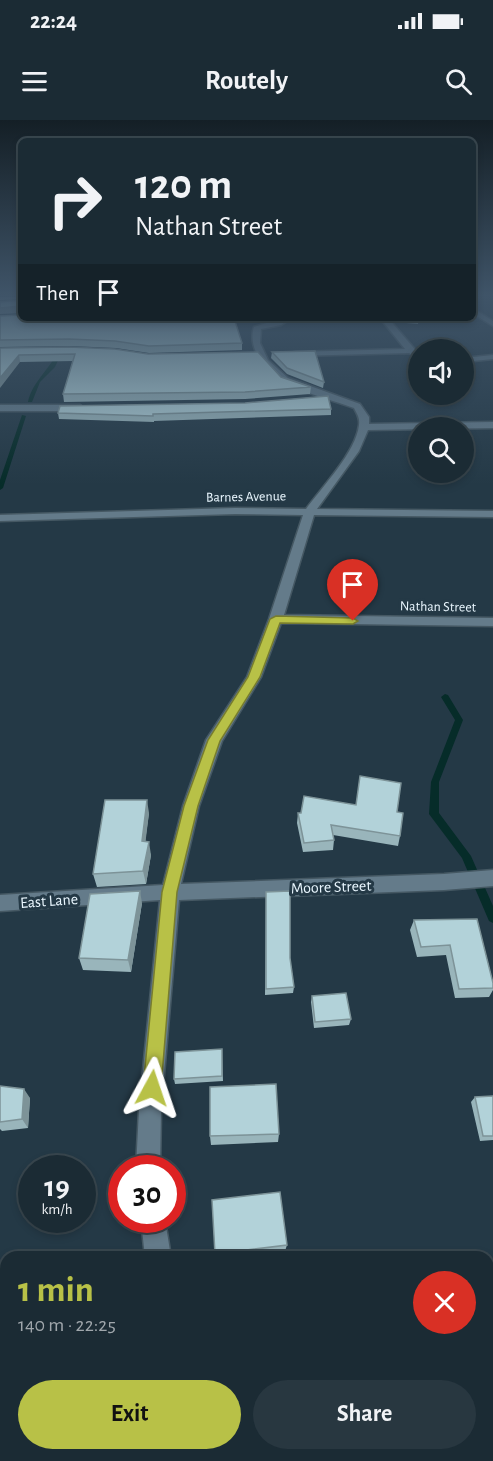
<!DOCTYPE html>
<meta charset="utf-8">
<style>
body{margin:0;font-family:"Alegreya Sans",sans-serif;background:#283740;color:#f1f3f6;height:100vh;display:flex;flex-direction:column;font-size:22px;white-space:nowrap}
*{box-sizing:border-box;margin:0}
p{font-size:20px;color:#a0a7ac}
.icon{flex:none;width:33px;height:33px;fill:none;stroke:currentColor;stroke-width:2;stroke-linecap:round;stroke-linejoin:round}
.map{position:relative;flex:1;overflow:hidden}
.drawer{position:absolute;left:0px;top:1131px;width:494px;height:210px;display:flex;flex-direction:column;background:#1b2b34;border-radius:18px 18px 0 0;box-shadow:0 3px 9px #0003,0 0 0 2px #39474f}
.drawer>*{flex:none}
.guide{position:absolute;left:18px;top:18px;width:458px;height:183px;border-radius:9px;box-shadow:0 3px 9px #0003,0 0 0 2px #39474f;background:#1b2b34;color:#f1f3f6;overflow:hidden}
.fabs{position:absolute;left:408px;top:219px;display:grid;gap:12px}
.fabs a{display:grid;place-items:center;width:66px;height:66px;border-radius:50%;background:#1b2b34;box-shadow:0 3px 9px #0003,0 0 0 2px #39474f;font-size:30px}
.speed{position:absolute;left:18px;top:1035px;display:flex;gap:12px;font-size:30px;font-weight:700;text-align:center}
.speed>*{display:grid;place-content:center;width:78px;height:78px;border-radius:50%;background:#1b2b34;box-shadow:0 3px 9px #0003,0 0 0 2px #39474f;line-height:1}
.speed small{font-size:15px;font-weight:400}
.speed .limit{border:9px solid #d22;background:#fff;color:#111}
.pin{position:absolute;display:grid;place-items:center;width:51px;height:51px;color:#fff;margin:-62px -26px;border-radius:50% 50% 50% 0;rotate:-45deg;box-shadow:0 0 6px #0007}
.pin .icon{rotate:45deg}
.me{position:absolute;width:66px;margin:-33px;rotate:5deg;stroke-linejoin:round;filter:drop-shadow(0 0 4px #0008)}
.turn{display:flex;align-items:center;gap:21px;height:126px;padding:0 18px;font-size:27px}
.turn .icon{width:78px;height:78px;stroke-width:2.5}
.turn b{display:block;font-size:42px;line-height:51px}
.then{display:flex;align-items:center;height:57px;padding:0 18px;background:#0003;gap:12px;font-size:22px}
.round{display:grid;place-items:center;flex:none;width:63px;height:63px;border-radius:32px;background:#283740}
.summary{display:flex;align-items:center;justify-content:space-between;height:102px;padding:0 18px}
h1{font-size:36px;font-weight:600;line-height:45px;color:#b8c147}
.cta{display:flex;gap:12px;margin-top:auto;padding:12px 18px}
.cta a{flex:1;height:69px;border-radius:36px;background:#b8c147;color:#111;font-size:24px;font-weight:600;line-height:69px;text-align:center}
.cta a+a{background:#283740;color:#f1f3f6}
.status{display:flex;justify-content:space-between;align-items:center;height:42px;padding:0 30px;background:#1b2b34;direction:ltr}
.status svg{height:16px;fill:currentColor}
header{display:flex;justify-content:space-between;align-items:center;height:78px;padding:0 18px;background:#1b2b34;font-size:27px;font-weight:600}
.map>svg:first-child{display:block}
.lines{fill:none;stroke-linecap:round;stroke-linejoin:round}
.stream{fill:#062c29;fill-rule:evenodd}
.minor-casing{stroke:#455863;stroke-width:3}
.minor{fill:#647b8a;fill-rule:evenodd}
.wall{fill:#99b5bb}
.shaded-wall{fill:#7d9398}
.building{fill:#b2d2d9;stroke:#7d9398;stroke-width:1.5}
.route{fill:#b8c147;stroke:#787d2e;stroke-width:1.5}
.labels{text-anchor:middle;stroke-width:6;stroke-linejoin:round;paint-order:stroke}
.far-street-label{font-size:14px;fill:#e9f6fe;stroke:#243946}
.street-label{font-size:16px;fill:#e9f6fe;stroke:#243946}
</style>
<div class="status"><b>22:24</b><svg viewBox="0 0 49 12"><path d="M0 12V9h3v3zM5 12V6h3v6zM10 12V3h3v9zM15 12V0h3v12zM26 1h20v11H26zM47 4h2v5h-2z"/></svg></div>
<header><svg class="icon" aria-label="menu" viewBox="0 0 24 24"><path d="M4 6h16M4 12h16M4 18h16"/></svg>Routely<svg class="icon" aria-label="search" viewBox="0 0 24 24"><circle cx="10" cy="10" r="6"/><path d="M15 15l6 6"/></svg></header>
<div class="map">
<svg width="493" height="1341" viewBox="0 0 493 1341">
<rect width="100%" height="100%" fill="#243946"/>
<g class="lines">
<path class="stream" d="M56,235l4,1 -5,11 -15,15 -8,20h-4c4,-19 19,-30 28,-47z
M22,295l4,1 -23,72 -3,2v-10z
M445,574l3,1 15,25 -24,62v31l32,43 22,50v17l-4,-2 -27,-63 -33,-44 2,-32 24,-62 -14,-23z"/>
<g class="minor-casing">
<path id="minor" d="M472,188l21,13v5l-21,-13z
M282,198h10l-11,7 -20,4 -1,14 8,17 20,18 72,26 9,13v7l124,-2v6l-125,2 -9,21 -42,58 176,2v6l-179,-2 -30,100 209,3v8l-212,-3 -20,54 -39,64 -23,65 -18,78 263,-10 49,-4v16l-49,4 -265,10 -18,210 -1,58h-24l3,-58 21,-210 -160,11v-16l163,-10 20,-79 23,-66 41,-63 22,-58 34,-104 -68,-1 -235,7v-6l235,-7 71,1c16,-22 50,-57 53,-84 1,-7 -2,-11 -5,-17 -19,-7 -56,-17 -72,-26 -17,-10 -35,-35 -28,-55z
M380,198h8l30,35v5l-9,-5 -115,3 -4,-2 4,-2 111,-3z
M493,235v4l-29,3v-4z
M0,285h80l4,3 -4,3h-80z
M141,1100h24l6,37h-26z
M184,1335h30l1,6h-30z"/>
</g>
<use href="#minor" class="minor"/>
</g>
<path class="wall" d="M0,177h21v2l-21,1z
M0,196l242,27v7l-93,3 -33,-5 -46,-2 -70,1z
M352,198h28l-1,3z
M390,198h29l-1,6 -24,-2z
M69,227l212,30 30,10 -1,7 -65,5 -181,3 -1,-8 10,-33 -53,1 -20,-14z
M272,232l52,30 -1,6 -36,-14 -16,-16z
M331,289v6l-177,6v1l-95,-3 -1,-6z
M397,692l3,24 -2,10 -65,-11 1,5 -1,10 -30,2 -6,-29 1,-10z
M149,693l-4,29 6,13 -5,29 -49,3 -4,-13z
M266,772l24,66 4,29 -1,6 -28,2z
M142,783l-11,69 -48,-2 -4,-12z
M477,799l16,64v7l-4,7 -34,1 -9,-43 -29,2 -7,-27 4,-10z
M312,876l39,23 -2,6 -35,3 -3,-26z
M222,929l1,32 -48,3 -1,-5z
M0,966l30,12 -2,30 -26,3 -2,-2z
M493,976v44l-13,1 -9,-39 4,-5z
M279,1014l-1,8 -67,3 -1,-9z
M287,1125l-2,6 -48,6h-21l-1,-3z
M493,1159v83l-2,-78 -2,-3z
M328,1335h55l2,6h-67z"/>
<path class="shaded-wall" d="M20,186l1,7 -21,1v-6z
M19,235l1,7 -20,26v-10z
M147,680l2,13 -5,41 -2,-13z
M149,722l2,13 -5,29 -3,-13z
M140,771l2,12 -11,69 -3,-12z
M24,969l6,9 -2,30 -6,-9z
M4,1166l2,1v19l-6,14v-24z"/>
<path class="building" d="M21,180v8l-1,-2 -20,2v-6z
M21,195v3h213l8,25 -93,3 -34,-5 -46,-2 -69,1v-24z
M69,227l46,2 33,5 110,-2 23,25 30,10 -66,5 -182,2 12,-40 -56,1 -19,23v-30z
M315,231l9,31 -37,-14 -15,-16z
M328,276l3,13 -178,5v2l-95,-3 2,-7 185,-3z
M360,656l41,7 -4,29 6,1 -3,23 -69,-11 3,15 -30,3 -6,-30h3l3,-17 52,9z
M105,680h42l-5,41 7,1 -6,29 -50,3z
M140,771l-12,69 -49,-2 11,-64z
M290,771v67l4,29 -28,2v-97z
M477,799l16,64v5l-34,1 -9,-44 -29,2 -7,-27z
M346,873l5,26 -36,3 -3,-26z
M222,929v27l-48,3 1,-27z
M276,964l3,50 -69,2v-49z
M0,966l24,3 -2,30 -22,3z
M493,976v40h-10l-8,-39z
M280,1072l7,53 -72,9 -3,-54z
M493,1163v79l-5,3v-79z
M0,1164l4,2 -4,10z
M246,1335h64l-10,6h-52z
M333,1335h50l2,6h-61z"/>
<linearGradient id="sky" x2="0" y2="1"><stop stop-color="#141f26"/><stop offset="0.48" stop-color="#3f5468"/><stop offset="1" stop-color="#3f5468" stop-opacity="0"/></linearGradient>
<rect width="493" height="365" fill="url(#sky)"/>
<path class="route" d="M276,496l77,2 5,3 -5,3 -73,-1 -20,54 -40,64 -22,65 -21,86 -16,196 -2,7 -7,3 -6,-3 -3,-7 19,-196 22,-86 24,-66 40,-63 22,-58z"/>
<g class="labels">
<g class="far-street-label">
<text transform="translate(246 376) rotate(-1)" y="5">Barnes Avenue</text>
<text transform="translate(438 486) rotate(1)" y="5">Nathan Street</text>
</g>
<g class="street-label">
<text transform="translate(331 766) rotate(-2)" y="6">Moore Street</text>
<text transform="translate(49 780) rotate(-4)" y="6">East Lane</text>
</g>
</g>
</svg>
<div class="fabs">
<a><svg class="icon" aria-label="sound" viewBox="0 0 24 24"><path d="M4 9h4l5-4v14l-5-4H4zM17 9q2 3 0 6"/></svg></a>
<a><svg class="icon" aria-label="search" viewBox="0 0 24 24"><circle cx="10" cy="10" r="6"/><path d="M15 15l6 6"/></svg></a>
</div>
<div class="speed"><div>19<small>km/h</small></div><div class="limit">30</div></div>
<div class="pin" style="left:353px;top:501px;background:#d93025"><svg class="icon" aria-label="arrive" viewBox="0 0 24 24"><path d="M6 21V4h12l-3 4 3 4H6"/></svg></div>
<svg class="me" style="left:152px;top:968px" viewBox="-20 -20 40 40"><path d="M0-17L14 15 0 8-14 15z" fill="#b8c147" stroke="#fff" stroke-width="4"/></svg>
<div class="guide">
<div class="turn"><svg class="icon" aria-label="right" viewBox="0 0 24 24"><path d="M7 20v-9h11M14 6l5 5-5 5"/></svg><div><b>120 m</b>Nathan Street</div></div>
<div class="then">Then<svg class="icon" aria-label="arrive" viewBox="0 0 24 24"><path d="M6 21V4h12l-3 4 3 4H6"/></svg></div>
</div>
<section class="drawer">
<div class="summary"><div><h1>1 min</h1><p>140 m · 22:25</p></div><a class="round" style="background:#d93025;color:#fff"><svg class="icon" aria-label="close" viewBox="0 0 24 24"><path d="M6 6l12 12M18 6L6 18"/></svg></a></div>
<div class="cta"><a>Exit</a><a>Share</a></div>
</section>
</div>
